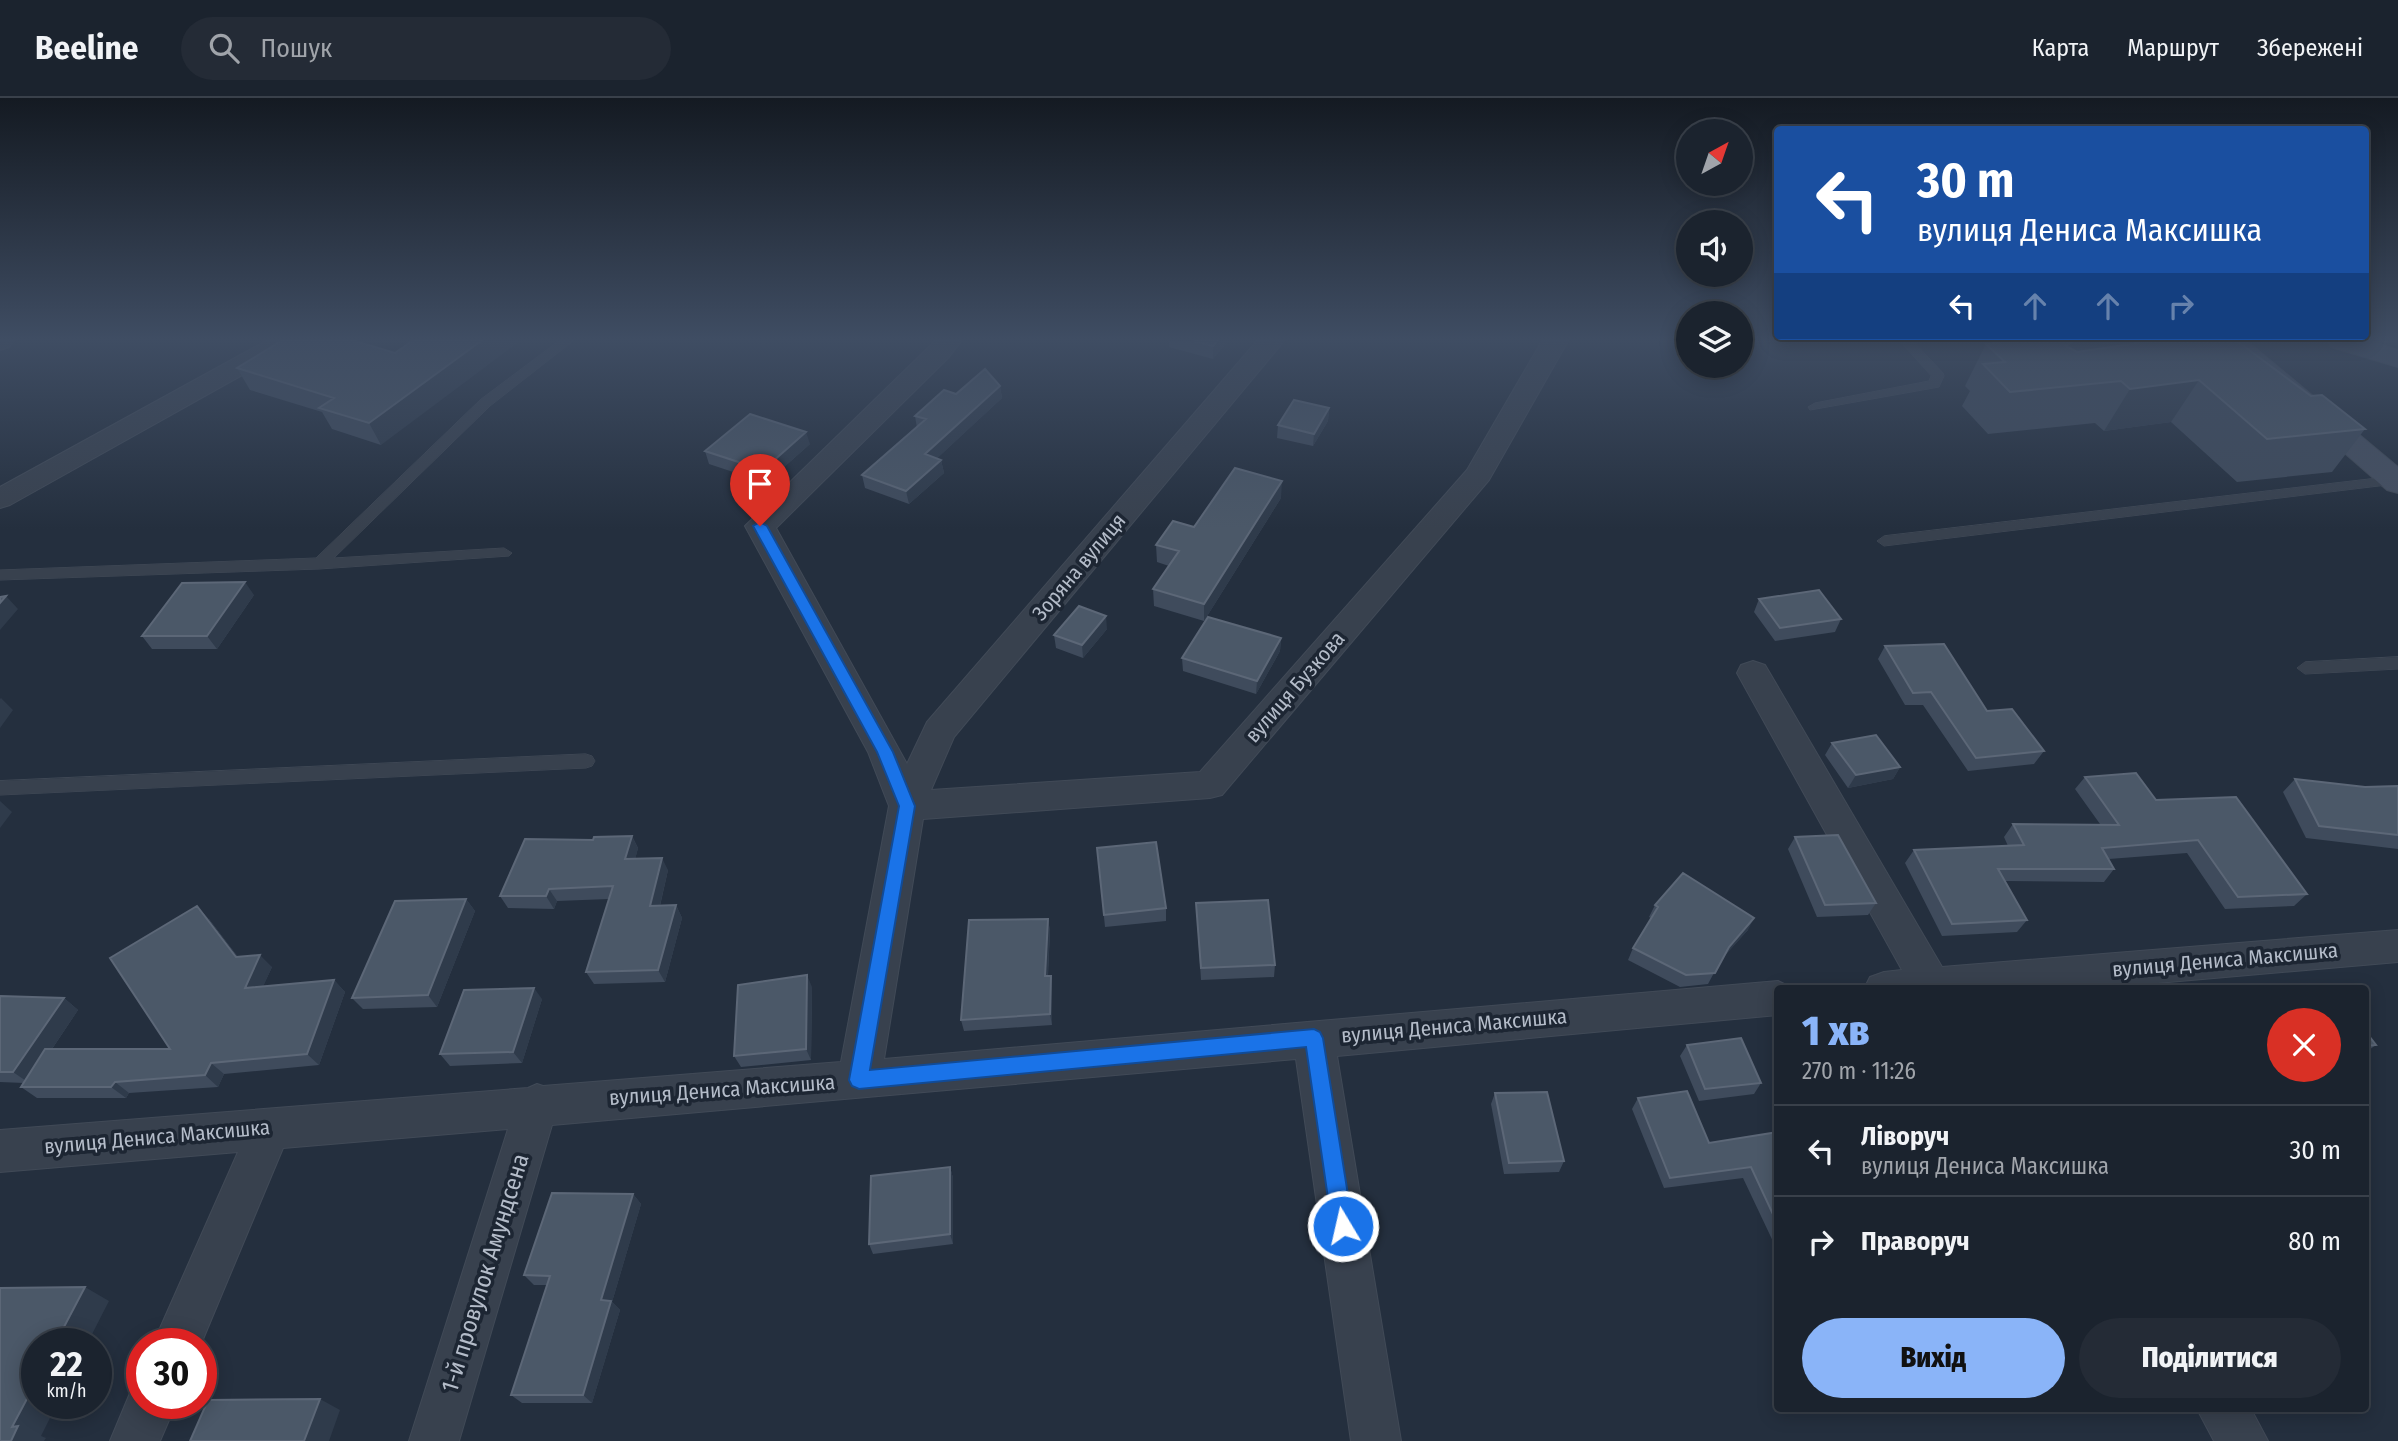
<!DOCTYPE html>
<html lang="uk">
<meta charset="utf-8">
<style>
body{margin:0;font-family:"Fira Sans Condensed",sans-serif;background:#242b36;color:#f1f3f6;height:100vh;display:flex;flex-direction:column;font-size:26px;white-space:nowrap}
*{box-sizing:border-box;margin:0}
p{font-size:23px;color:#a0a4aa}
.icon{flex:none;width:38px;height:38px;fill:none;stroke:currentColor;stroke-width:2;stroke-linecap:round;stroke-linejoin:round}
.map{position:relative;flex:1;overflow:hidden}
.side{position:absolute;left:1774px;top:887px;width:595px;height:427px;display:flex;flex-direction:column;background:#1b232e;border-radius:7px;box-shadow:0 4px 18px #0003,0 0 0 2px #39404a}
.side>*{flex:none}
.guide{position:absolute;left:1774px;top:28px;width:595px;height:214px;border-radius:7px;box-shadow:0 4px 18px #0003,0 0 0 2px #39404a;background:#1a4fa0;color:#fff;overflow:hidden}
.needle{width:46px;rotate:40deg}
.buttons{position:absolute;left:1676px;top:21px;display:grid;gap:14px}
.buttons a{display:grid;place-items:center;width:77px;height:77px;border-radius:50%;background:#1b232e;box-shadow:0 4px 18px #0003,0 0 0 2px #39404a;font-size:35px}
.speed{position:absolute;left:21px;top:1230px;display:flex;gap:14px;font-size:35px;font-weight:700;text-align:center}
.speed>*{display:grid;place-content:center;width:91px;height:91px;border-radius:50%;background:#1b232e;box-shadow:0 4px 18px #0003,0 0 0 2px #39404a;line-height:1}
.speed small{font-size:18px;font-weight:400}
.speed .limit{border:10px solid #d22;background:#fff;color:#111}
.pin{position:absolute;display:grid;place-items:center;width:60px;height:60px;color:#fff;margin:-72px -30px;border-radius:50% 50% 50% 0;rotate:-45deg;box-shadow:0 0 7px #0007}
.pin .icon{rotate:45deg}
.me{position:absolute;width:77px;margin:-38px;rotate:351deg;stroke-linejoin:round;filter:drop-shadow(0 0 5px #0008)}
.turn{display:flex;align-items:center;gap:24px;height:147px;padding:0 28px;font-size:32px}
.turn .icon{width:91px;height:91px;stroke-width:2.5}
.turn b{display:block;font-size:49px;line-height:60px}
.lanes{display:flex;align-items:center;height:66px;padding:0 28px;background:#0003;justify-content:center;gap:35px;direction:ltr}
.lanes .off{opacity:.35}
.round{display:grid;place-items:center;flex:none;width:74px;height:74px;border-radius:37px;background:#242b36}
.overview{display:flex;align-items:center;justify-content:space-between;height:119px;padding:0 28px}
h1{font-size:42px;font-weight:800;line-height:52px;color:#8ab4f8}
.action{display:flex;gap:14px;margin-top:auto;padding:14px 28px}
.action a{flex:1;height:80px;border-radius:42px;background:#8ab4f8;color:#111;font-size:28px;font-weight:800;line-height:80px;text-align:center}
.action a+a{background:#242b36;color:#f1f3f6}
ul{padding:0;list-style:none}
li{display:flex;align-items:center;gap:21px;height:91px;padding:0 28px;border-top:2px solid #39404a}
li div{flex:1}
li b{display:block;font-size:26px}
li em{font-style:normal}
header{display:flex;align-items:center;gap:42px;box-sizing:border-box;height:98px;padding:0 35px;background:#1b232e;border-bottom:2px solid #39404a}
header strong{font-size:33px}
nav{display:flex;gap:38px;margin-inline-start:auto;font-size:24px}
.search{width:490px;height:63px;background:#242b36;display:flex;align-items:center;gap:18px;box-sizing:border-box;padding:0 24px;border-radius:38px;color:#a0a4aa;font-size:26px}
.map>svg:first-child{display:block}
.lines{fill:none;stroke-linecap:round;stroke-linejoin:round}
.lane-casing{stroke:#414a57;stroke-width:1}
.street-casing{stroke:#414a57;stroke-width:2}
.secondary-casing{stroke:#414a57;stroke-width:2}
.lane{fill:#38414e;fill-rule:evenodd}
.street{fill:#38414e;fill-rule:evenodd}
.secondary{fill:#465061;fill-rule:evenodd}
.wall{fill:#3f4b5c}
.shaded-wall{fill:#2f3b4b}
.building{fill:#4b5868;stroke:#5c6777;stroke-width:2}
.route{fill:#1a73e8;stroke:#114b97;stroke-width:2}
.labels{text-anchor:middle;stroke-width:7;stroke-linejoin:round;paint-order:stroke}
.street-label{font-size:21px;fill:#b4bcc9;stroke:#1d2633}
.near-street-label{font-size:24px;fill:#b4bcc9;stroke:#1d2633}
</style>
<header>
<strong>Beeline</strong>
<div class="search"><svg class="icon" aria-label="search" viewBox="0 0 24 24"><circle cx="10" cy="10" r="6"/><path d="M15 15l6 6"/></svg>Пошук</div>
<nav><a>Карта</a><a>Маршрут</a><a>Збережені</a></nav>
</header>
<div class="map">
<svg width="2398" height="1343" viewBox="0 0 2398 1343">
<rect width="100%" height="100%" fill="#242f3e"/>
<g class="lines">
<g class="lane-casing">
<path id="lane" d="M559,243h14l-83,65 -156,152 170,-10 8,5 -3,3 -190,13 -319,11v-10l316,-12 164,-158z
M1900,243h13l30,32 1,3 -5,11 -129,23 -2,-3 7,-4 114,-22 2,-5z
M2395,378h3v8h-3l-511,62 -7,-5 7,-5z
M2398,559v12l-93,5 -8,-6 8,-6z
M586,656l6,2 3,5 -3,5 -6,2 -586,27v-14z"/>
</g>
<g class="street-casing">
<path id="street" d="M0,243h14l-5,6 -9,3z
M266,243h32l-4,5 -284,159 -10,3v-21z
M935,243h26l-12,16 -173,171 131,236 20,-42 330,-381h27l-330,396 -23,53 269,-18 267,-302 75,-129h26l-79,139 -267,315 -12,3 -287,21 -39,240 894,-78 16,8h-16v26l-441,41 64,385h-50l-55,-382 -744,66 -93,316h-50l99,-312 -225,19 -82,196h-48l85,-192 -238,20v-42l528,-42 9,-4 6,2 298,-24 48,-256 -21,-54 -123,-226z
M1753,563l12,4 177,302 456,-37v32l-309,27h-225l6,-12 14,-5 18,-2 -165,-297 4,-8z
M142,1285v21h34l-16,37h-50l23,-55z
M2197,1311h54l17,32h-54z"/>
</g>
<g class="secondary-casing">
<path id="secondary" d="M2216,243h31l151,126v26l-11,-3z
M2327,243h43l28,9v17l-67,-20z"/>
</g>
<use href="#lane" class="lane"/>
<use href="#street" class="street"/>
<use href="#secondary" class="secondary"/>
</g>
<path class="wall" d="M355,243l26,104 -49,-16 -10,-17 -72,-22 -13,-22z
M1169,243h59l-15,18 -44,-12z
M2005,243h232l74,55 54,33 -33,43 -95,10 -66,-60 -67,9 -9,-8 -107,11 -26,-28 8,-15 -5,-5 21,-42 20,-2z
M1000,288l2,12 -65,60 4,2 3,13 -35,31 -44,-16 -3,-13 55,-47 -2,-12 41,-22z
M1329,310l-1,13 -15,25 -36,-8 1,-13z
M810,346l-44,39 -57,-19 -4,-13z
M1281,400l-77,123 -50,-15 -1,-17 16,-23 -12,-4 -1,-17 38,-18z
M254,497l-37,54h-65l-10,-13z
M1759,501l82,20 -6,13 -60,9 -21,-29z
M1107,531l-24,29 -27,-10 -2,-13z
M1281,540l-1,13 -24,43 -73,-23 -1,-13z
M1885,548l102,65 57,40 -10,13 -66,7 -45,-66h-18l-27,-46z
M1832,645l68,24 -7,12 -45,9 -23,-33z
M2085,679l71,23 151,94 -13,12 -69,3 -38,-56 -78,6 5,10 -10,13 -99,-1 22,39 -10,12 -75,4 -37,-73 9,-13 94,-4 -4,-9 9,-13h87l-25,-35z
M2295,681l70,8 33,-1v63l-92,-11 -23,-46z
M632,738l6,12 -3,11 33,11 -8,36 16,-1 6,13 -17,64 -71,2 -8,-12 23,-73 -52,2 -3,8 -46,-1 -8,-12 93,-56z
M1795,739l81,66 -8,12 -51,2 -29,-68z
M1097,750l69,60v13l-61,6z
M466,801l9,12 -38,96 -74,2 -11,-11z
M1196,805l79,62 -1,12 -73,3z
M1655,807l93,25 -26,28 -14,26 -28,3 -52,-27 5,-12 18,-30 -2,-1z
M209,821l29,38 34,10 -9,19 71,-6 11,12 -26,73 -95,9 -6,13 -89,6 -3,5h-89l-16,-11 3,-4 -24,-1v-86l64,2 14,12 -26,39h118z
M1048,821l2,12 -2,45 4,12v37l-88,6 -3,-11z
M812,889l-1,73 -70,7 -7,-11z
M542,901l-20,64 -72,3 -10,-12z
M2366,934l10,13 -10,7z
M1687,947l74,38 -7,11 -55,7 -19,-45z
M1495,995l69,68 -5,11 -55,2 -13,-70z
M1638,1000l71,45 69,-11v120l-35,-74 -79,10 -32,-79z
M950,1069l3,11v66l-80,10 -4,-10z
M633,1096l8,10 -29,98 8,8 -28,93h-70l-11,-8 36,-110h-13l-10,-10z"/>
<path class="shaded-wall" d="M481,243h39l-139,104 -12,-22z
M1217,243h11l-15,18v-13z
M2073,243h123l-143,39 13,-34z
M2199,282l-28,42 -67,9 26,-42z
M1000,288l2,12 -74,69 -3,-13z
M1329,310l-1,13 -15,25 1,-12z
M806,334l4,12 -44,39 -3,-13z
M941,362l3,13 -35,31 -3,-13z
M1282,383l-1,17 -77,123v-17z
M245,484l9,13 -37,54 -10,-13z
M6,498l12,13 -18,21v-27z
M1106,518l1,13 -24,29 -1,-13z
M1281,540l-1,13 -24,43 1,-13z
M1,600l12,12 -13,18v-29z
M1900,669l-7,12 -45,9 8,-13z
M0,703l12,11 -12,16z
M632,738l6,12 -6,24 -7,-13z
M662,760l6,12 -11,48 -7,-12z
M549,791l8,12 -3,8 -8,-13z
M466,801l9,12 -38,96 -9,-12z
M676,807l6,13 -17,64 -7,-12z
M197,808l12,13 38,50 -11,-12z
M1754,820l-6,12 -26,29 7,-12z
M1048,821l2,12 -3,57 -2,-12z
M260,857l12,12 -15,33 -12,-12z
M807,877l5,12 -1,73 -5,-11z
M1051,878l1,12v37l-2,-11z
M334,882l11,12 -26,73 -12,-11z
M534,890l8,11 -20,64 -9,-11z
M64,900l14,12 -49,73 -16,-11z
M211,965l13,11 -6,13 -13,-12z
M115,984l14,11 -3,5 -15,-11z
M950,1069l3,11v66l-3,-10z
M633,1096l8,10 -29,98 8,8 -28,93 -9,-8 18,-95z
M85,1189l24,14 -22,43h-32z
M37,1282v24h20l-16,32 5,2 -2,3h-33l1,-14z
M320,1301l20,11 -11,31h-25z"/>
<path class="building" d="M281,243h74l40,12 17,-12h69l-112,82 -50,-15 15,-10 -97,-30z
M1194,243h23l-4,5z
M2017,243h56l-7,5 11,6 75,-11h85l74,55 11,-1 43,34 -98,10 -68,-59 -69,9 -9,-8 -111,11 -27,-28 22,-2 -19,-18z
M985,271l15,17 -75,68 16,6 -35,31 -44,-16 64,-56 -11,-3 29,-26 12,4z
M1294,302l35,8 -15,26 -36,-9z
M750,316l56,18 -43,38 -58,-19z
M1235,370l47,13 -78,123 -51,-15 26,-38 -23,-6 17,-24 21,6z
M245,484l-38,54h-65l40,-53z
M1819,492l22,29 -61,9 -21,-29z
M6,498l-6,7v-6z
M1079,508l27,10 -24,29 -28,-10z
M1208,519l73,21 -24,43 -75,-23z
M1944,546l43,67 25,-2 32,42 -68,7 -45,-66 -18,1 -28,-47z
M1876,637l24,32 -44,8 -24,-32z
M2136,675l20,27 80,-3 71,97 -69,3 -40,-57 -96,8 12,21h-116l29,51 -75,4 -38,-74 110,-5 -11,-21 106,1 -34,-48z
M2295,681l70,8 33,-1v49l-79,-9z
M1838,737l38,68 -51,2 -30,-68z
M632,738l-7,23 37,-1 -12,48 26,-1 -18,65 -72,2 27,-86 -64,3 -3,7h-46l25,-57 68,1 1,-3z
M1156,744l10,66 -62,7 -7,-67z
M1683,775l71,45 -25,29 -14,26 -29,2 -53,-27 25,-41 -3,-2z
M466,801l-38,96 -76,3 43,-97z
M1268,802l7,65 -74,3 -5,-65z
M197,808l39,51 24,-2 -15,33 89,-8 -27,74 -96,9 -6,12 -90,7 -4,5h-90l24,-38h125l-60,-91z
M1048,821l-3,57h6l-1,38 -89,6 8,-100z
M807,877l-1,74 -72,7 4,-71z
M2327,886l4,5h-40z
M534,890l-21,64 -73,2 24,-64z
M0,898l64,2 -51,74h-13z
M2366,934l10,13 -10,1z
M1741,940l20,45 -56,6 -18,-44z
M1687,993l22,52 69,-11v93l-27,-58 -81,11 -32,-80z
M1547,994l17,69 -55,2 -14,-70z
M950,1069v67l-81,10 2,-68z
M552,1095l81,1 -32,106 10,1 -28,94h-72l39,-119 -26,-1z
M85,1189l-30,57h-18v36l-25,47 6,-1 -7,15h-11v-153z
M320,1301l-16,42h-114l18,-41z"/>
<linearGradient id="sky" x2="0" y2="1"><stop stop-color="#141a22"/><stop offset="0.56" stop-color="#3f4d63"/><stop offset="1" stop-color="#3f4d63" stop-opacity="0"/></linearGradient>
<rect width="2398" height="431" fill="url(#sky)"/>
<path class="route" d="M760,424l7,4 126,226 22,54 -45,264 444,-41 6,3 3,6 30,188 -3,7 -7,3 -8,-3 -3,-7 -26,-179 -447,42 -7,-3 -3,-6 50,-274 -22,-54 -124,-226z"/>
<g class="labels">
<g class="street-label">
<text transform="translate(1079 469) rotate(-50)" y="7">Зоряна вулиця</text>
<text transform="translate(1295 589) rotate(-49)" y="7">вулиця Бузкова</text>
<text transform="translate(2225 862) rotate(-5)" y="7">вулиця Дениса Максишка</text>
<text transform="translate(1454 928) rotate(-5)" y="7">вулиця Дениса Максишка</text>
<text transform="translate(722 992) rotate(-4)" y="7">вулиця Дениса Максишка</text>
<text transform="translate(157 1039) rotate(-5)" y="7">вулиця Дениса Максишка</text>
</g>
<g class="near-street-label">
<text transform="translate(485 1175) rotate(-73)" y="8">1-й провулок Амундсена</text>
</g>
</g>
</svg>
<div class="buttons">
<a><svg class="needle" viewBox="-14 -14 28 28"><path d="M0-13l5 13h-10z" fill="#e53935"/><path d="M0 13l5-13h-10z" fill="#a0a4aa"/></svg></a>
<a><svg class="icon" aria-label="sound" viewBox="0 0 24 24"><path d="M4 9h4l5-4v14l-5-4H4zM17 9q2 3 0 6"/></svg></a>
<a><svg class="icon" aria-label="layers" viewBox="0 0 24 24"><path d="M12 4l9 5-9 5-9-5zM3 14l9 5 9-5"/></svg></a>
</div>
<div class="speed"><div>22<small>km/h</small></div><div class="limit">30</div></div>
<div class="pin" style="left:760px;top:428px;background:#d93025"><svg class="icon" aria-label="arrive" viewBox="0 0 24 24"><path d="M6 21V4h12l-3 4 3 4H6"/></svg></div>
<svg class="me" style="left:1343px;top:1128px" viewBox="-20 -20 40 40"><circle r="17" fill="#1a73e8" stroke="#fff" stroke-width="3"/><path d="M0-11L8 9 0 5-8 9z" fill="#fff"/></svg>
<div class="guide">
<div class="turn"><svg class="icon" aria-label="left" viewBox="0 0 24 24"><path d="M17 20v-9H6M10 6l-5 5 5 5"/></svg><div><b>30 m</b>вулиця Дениса Максишка</div></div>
<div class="lanes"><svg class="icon" aria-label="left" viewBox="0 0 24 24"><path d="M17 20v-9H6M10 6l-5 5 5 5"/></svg><svg class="icon off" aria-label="ahead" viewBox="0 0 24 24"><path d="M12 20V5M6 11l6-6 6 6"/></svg><svg class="icon off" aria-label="ahead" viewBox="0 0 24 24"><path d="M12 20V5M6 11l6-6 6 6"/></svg><svg class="icon off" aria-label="right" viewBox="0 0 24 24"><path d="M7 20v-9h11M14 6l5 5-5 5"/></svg></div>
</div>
<section class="side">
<div class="overview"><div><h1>1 хв</h1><p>270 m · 11:26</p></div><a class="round" style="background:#d93025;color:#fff"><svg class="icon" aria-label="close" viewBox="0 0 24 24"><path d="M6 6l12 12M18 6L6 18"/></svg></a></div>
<ul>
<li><svg class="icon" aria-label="left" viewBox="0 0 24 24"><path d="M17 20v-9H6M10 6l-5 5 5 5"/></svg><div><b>Ліворуч</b><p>вулиця Дениса Максишка</p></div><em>30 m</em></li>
<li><svg class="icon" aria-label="right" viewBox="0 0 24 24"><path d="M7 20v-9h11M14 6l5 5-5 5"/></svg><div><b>Праворуч</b></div><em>80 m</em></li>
</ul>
<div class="action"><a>Вихід</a><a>Поділитися</a></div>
</section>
</div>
